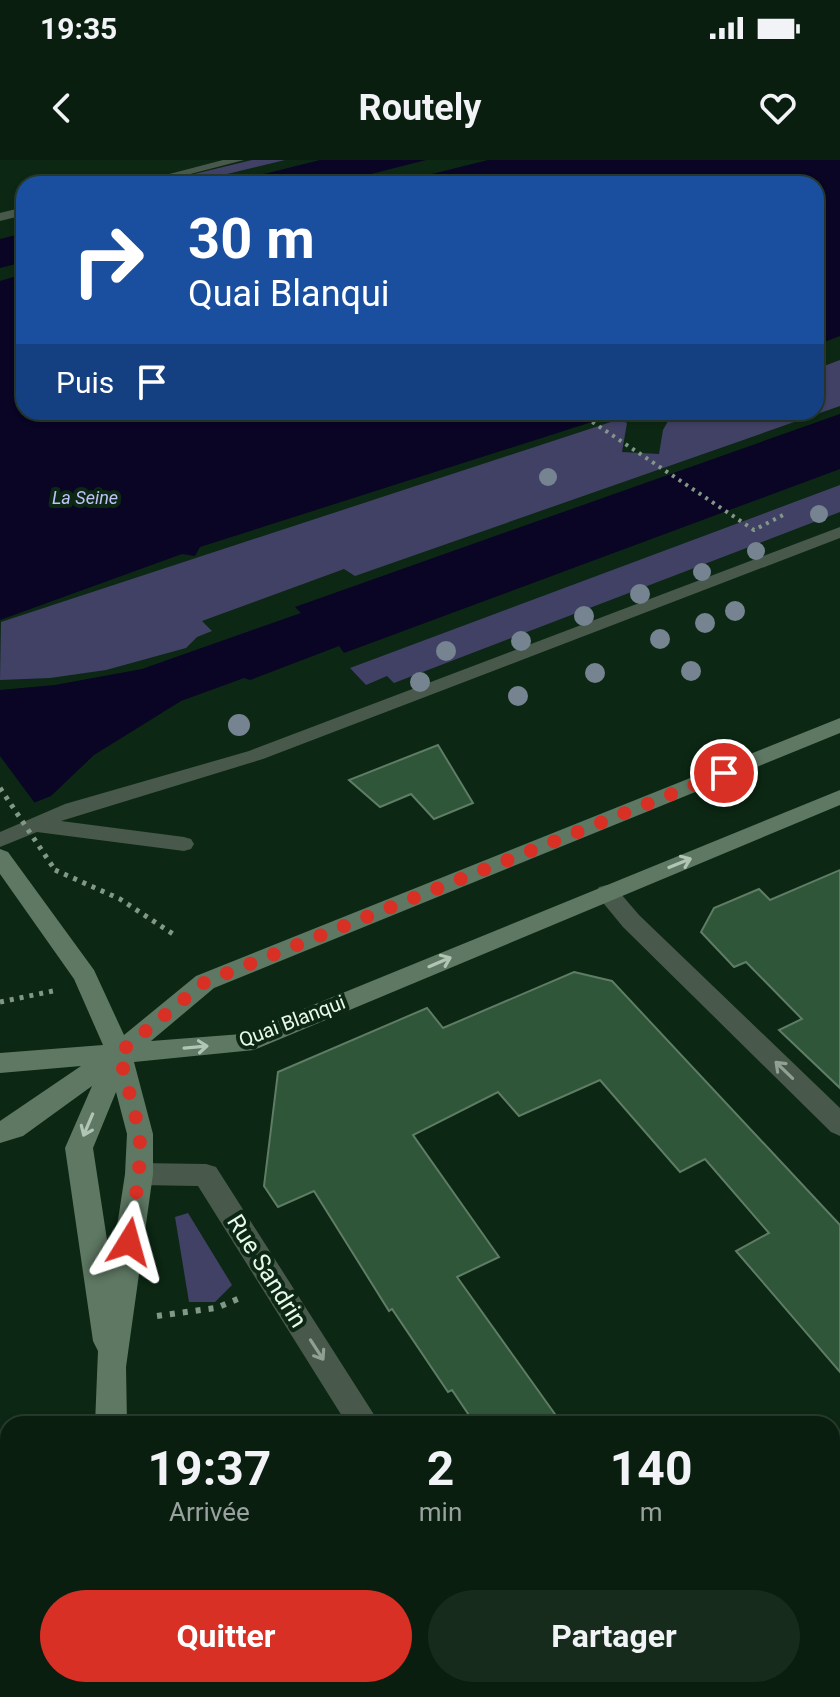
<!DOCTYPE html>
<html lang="fr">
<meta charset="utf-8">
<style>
body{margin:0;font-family:Roboto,sans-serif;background:#172b1d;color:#f1f3f6;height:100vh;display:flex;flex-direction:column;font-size:30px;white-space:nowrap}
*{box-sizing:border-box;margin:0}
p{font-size:26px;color:#99a29e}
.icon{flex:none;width:44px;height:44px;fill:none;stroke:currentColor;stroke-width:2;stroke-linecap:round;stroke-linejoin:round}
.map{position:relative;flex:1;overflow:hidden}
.details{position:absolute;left:0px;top:1256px;width:840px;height:282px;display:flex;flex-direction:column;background:#091e0f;border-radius:24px 24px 0 0;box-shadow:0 2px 6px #0004,0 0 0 2px #293c2f}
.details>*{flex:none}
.banner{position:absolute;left:16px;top:16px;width:808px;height:244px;border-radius:24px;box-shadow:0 2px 6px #0004,0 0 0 2px #293c2f;background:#1a4fa0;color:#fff;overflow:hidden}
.pin{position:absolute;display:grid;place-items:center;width:68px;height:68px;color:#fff;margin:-34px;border:4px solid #fff;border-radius:50%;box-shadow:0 2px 8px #0007}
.me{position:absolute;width:88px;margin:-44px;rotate:8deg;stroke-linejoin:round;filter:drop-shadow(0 0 6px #0008)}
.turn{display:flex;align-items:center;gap:28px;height:168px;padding:0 40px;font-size:36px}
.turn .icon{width:104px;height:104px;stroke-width:2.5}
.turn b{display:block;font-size:56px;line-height:68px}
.then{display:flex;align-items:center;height:76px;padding:0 40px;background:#0003;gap:16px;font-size:30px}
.eta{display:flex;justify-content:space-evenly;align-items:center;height:136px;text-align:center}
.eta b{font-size:48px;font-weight:700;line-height:56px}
.action{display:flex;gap:16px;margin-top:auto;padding:16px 40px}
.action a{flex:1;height:92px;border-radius:48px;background:#d93025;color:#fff;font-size:32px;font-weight:700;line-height:92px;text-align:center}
.action a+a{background:#172b1d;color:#f1f3f6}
.status{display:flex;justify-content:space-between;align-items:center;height:56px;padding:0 40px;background:#091e0f;direction:ltr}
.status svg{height:22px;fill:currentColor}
header{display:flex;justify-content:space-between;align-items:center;height:104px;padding:0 40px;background:#091e0f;font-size:36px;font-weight:700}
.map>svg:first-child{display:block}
.green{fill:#414166}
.water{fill:#0a0425}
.pier{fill:#0c2814}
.building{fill:#2f5638;stroke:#5f7c65;stroke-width:2}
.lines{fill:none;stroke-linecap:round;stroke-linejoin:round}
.path-far3{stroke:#829887;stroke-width:3;stroke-dasharray:2 4;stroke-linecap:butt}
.path-far2{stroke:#829887;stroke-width:4;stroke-dasharray:3 5;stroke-linecap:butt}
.path-far1{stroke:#829887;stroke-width:5;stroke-dasharray:4 6;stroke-linecap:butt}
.path{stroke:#829887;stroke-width:6;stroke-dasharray:5 8;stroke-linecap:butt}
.service{fill:#48594b;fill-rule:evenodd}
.minor{fill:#48594b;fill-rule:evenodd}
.secondary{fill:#5e7863;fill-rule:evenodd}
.path-bridge{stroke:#829887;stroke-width:5;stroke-dasharray:4 6;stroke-linecap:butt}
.tree{fill:#768391}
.oneway{stroke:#b1c5b5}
.oneway2{stroke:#90a193}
.route{stroke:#d93025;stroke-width:14;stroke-dasharray:0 25.2}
.labels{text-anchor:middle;stroke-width:8;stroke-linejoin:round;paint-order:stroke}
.far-water-label{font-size:18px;font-style:italic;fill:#c1c2f9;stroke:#0c2814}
.street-label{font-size:20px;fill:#e9f9eb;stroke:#0c2814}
.near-street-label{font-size:24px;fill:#e9f9eb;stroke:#0c2814}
</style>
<div class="status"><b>19:35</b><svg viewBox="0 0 49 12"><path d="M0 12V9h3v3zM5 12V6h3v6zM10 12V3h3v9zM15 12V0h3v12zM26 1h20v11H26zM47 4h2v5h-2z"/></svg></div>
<header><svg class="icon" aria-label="back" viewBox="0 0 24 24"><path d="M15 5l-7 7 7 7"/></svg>Routely<svg class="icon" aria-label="heart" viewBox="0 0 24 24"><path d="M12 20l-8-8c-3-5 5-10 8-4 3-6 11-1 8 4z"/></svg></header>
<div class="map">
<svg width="840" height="1537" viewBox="0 0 840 1537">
<rect width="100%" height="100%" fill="#0c2814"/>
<path class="green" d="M252,0h33l-99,24h-33z
M840,200v46l-485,170 -11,-7 -142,52 10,10 -15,6 -11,11 -80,22 -56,8 -50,2 1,-58 619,-203 7,4 -5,29 37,2 4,-24 10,-18h143v-43z
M840,325v27l-446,171 -7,-7 -21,9 -16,-17z
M188,1053l44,72 -17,17h-26l-14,-85z"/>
<path class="water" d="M320,0h106l-94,24h-108z
M488,0h352v176l-24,9v-161h-424z
M24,73v29l-24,6v-29z
M24,114v138h599l-423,135 -5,9 -13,-2 -182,66v-339z
M840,254v55l-496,184 -5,-7 -89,34 -6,-2 -63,23 -87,54 -43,41 -51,20v-126l55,-5 87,-16 159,-56 -6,-6z"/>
<path class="pier" d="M0,596l37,50 -37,14z"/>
<path class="building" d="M438,585l35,58 -39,16 -23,-25 -31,13 -31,-27z
M840,710v218l-61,-58 23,-11 -56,-57 -12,5 -33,-35 13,-24 45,-19 11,11z
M574,812l38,9 228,244v147l-104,-121 33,-18 -64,-74 -25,13 -80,-92 -81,36 -21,-24 -85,43 86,122 -42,20 105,147h-87l-23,-34 -4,2 -56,-83 -3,2 -75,-120 -36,16 -14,-21 14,-114 149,-64 16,20z"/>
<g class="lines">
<path class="path-far3" d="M577,252l5,3"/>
<path class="path-far2" d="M579,253l175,117 31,-16"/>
<path class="path-far1" d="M55,710l65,29 53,35
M0,842l53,-11"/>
<path class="path" d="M157,1156l59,-8 24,-10"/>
<path class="service" d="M223,0h21l-92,24h-21z
M24,47v8l-24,6v-8z
M840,367v11l-577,221 -202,62 123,16 7,2 3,5 -3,5 -7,2 -147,-19 -37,15v-15l65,-28 184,-53z"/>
<path class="minor" d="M607,725l8,2 24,28 201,193v28l-9,-4 -208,-205 -28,-34 4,-6z
M139,1003l67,1 10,3 164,257h-33l-149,-238 -59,-1 -10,-3 -4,-8 4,-8z
M517,1530h37l3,7h-38z"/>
<path class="secondary" d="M840,558v15l-626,255 -63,53 91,-7 598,-244v15l-586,245 -120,12 19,72v40l-27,193 1,57h-32l3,-73 -5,-10 -28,-193 27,-62 -69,50 -23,7v-22l81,-55 -81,7v-20l103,-8 -29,-66 -74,-105v-25l8,3 86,118 30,65 72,-59zM116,932l11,42 -2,40 -14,92 -18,-118z
M92,1530h34l1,7h-36z"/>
<path class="path-bridge" d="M0,628l55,82"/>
</g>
<g class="tree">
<circle cx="548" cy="317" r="9"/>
<circle cx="819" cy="354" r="9"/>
<circle cx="756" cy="391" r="9"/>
<circle cx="702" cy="412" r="9"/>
<circle cx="640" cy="434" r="10"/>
<circle cx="735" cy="451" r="10"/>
<circle cx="584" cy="456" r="10"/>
<circle cx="705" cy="463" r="10"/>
<circle cx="660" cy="479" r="10"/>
<circle cx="521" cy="481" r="10"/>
<circle cx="446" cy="491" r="10"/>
<circle cx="691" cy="511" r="10"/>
<circle cx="595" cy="513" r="10"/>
<circle cx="420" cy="522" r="10"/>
<circle cx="518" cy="536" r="10"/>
<circle cx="239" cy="565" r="11"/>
</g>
<defs><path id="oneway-shaft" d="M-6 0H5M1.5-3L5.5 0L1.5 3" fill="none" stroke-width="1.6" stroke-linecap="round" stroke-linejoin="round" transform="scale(2)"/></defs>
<g class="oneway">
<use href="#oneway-shaft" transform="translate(680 703) rotate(-22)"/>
<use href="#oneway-shaft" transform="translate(440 802) rotate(-23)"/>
<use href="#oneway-shaft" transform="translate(196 887) rotate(-5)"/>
<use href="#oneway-shaft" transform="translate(88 965) rotate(113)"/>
</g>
<g class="oneway2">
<use href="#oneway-shaft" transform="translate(784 910) rotate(-136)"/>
<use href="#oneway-shaft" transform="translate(317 1190) rotate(57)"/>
</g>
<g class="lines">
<path class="route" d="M129,1082l10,-68 1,-40 -21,-81 86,-71 519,-209"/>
</g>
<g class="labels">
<g class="far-water-label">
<text x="85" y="344">La Seine</text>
</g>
<g class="street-label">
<text transform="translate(292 861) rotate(-21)" y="7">Quai Blanqui</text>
</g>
<g class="near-street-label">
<text transform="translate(267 1111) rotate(58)" y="8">Rue Sandrin</text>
</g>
</g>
</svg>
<div class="pin" style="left:724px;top:613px;background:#d93025"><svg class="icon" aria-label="arrive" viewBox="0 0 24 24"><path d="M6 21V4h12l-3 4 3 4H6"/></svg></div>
<svg class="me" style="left:129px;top:1082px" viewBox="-20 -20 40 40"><path d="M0-17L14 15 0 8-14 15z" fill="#d93025" stroke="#fff" stroke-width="4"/></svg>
<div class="banner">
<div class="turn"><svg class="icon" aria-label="right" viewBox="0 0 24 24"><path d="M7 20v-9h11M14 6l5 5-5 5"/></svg><div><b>30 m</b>Quai Blanqui</div></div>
<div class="then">Puis<svg class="icon" aria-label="arrive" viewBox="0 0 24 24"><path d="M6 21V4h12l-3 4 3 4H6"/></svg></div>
</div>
<section class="details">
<div class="eta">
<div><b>19:37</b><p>Arrivée</p></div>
<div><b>2</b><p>min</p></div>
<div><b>140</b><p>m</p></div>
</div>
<div class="action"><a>Quitter</a><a>Partager</a></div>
</section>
</div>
